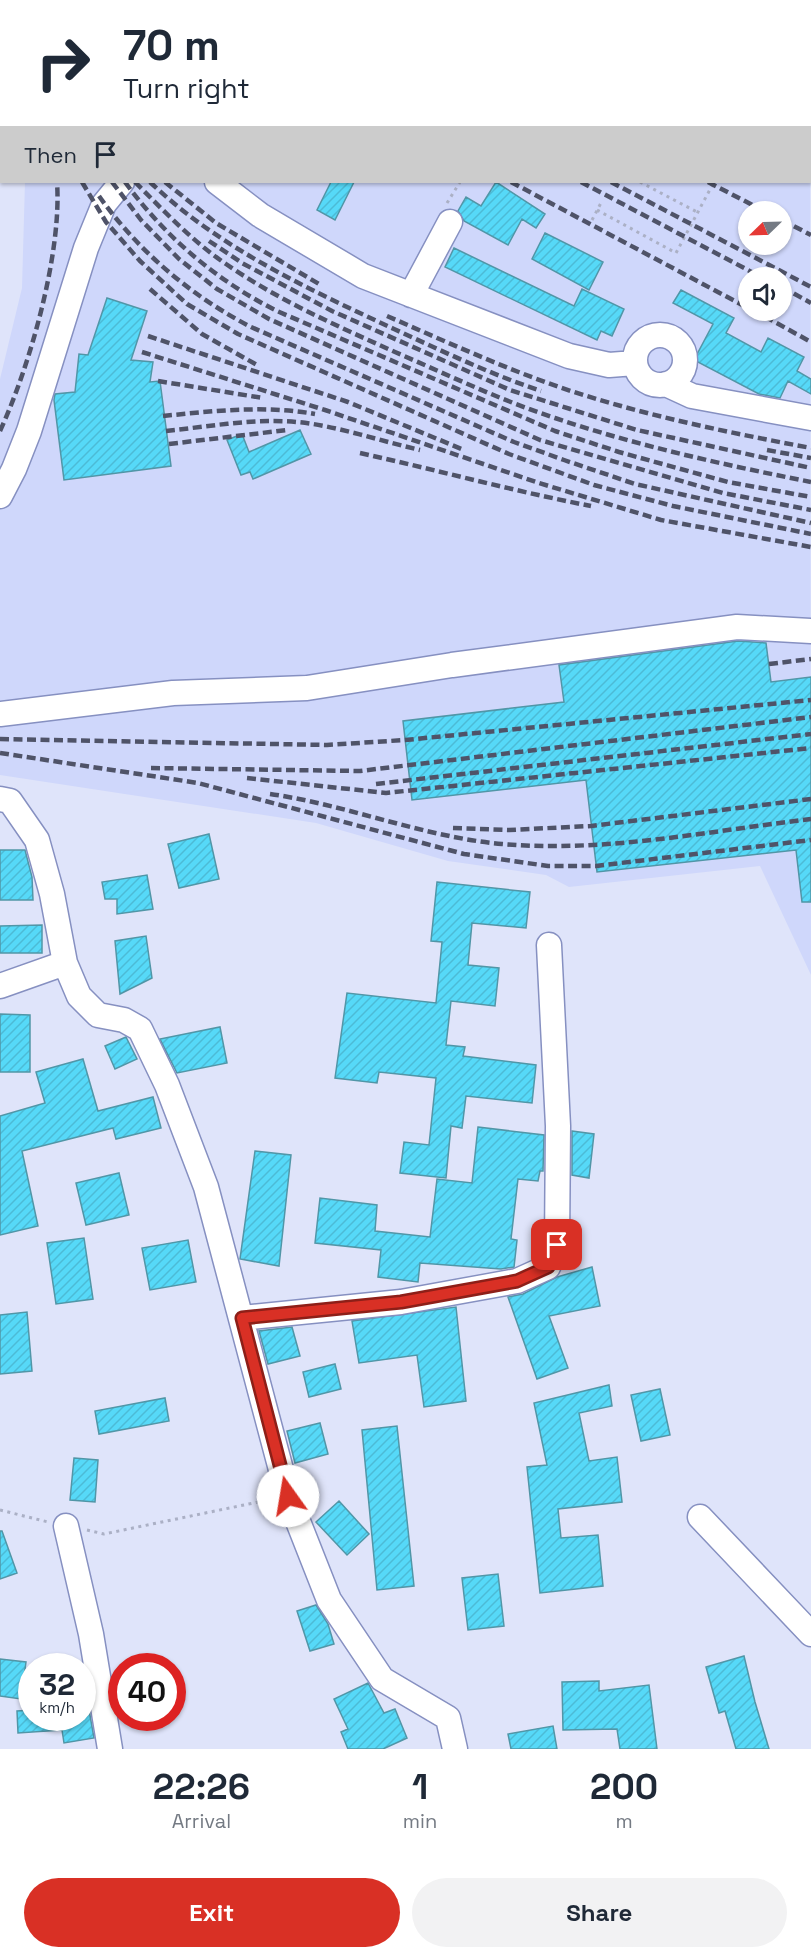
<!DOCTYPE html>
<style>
body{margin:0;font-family:"Space Grotesk",sans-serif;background:#f2f2f3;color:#1f2937;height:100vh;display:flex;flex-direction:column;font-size:22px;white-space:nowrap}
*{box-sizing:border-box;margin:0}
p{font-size:20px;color:#747a83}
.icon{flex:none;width:33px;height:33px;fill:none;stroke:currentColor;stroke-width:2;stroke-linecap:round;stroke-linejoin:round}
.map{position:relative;height:1749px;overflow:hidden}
.side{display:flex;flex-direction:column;background:#fff;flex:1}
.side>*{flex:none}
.guide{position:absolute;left:0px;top:0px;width:812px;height:183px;box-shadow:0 2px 4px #0004;background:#fff;color:#1f2937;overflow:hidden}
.needle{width:39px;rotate:247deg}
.fabs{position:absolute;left:738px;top:201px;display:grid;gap:12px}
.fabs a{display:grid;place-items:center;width:54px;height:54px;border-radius:50%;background:#fff;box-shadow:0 2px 4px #0004;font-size:30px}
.speed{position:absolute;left:18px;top:1653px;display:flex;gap:12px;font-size:30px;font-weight:700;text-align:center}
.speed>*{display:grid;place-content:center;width:78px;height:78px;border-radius:50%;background:#fff;box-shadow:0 2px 4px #0004;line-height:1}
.speed small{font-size:15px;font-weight:400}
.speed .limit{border:9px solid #d22;background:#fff;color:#111}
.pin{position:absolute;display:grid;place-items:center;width:51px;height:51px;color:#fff;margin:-26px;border-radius:12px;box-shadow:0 3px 9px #0006}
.me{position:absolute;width:66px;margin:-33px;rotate:347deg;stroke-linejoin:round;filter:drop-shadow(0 0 4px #0008)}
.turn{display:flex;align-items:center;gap:21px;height:126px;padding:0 24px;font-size:27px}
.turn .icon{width:78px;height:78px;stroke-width:2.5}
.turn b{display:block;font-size:42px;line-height:51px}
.then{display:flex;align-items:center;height:57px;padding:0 24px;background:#0003;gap:12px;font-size:22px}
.eta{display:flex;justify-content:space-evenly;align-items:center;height:102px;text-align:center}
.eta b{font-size:36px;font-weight:700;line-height:42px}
.cta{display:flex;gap:12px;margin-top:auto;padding:12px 24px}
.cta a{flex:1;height:69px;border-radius:36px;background:#d93025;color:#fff;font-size:24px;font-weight:700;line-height:69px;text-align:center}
.cta a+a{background:#f2f2f3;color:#1f2937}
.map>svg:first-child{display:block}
.built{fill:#cfd7fb;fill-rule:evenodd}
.building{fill:url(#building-hatch);stroke:#5196a7;stroke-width:1.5}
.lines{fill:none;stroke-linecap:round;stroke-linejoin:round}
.minor-casing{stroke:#8690c1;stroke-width:27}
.path{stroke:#abb0c5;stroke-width:3;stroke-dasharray:3 4.5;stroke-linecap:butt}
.minor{stroke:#fff;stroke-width:24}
.rail{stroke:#4f5368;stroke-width:4.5;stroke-dasharray:9 4.5;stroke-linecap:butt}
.route-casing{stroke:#8d1f18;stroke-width:15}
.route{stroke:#d93025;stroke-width:10}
</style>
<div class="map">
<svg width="811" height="1749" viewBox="0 0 811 1749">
<defs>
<pattern id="building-hatch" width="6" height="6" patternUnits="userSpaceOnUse" patternTransform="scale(1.5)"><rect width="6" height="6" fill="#56d9f8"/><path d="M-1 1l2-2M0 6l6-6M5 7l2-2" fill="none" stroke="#4cbbd6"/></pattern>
</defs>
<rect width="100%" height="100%" fill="#dfe4fa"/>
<path class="built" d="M0,0h737l3,1 -738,1 -1,50z
M810,39l1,936 -51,-109 -191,21 -23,-12 -98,-14 -132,-38 -316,-48v-396l22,-91 3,-106h785zM748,212h34v32h-34zM748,278h34v32h-34z"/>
<path class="building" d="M331,182h23l-19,38 -18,-10z
M496,182l49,32 -9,14 -14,-9 -14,26 -44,-24 -6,-10 8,-14 15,9z
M545,233l58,29 -14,28 -57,-31z
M454,248l120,58 8,-17 42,20 -12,27 -11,-5 -4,9 -152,-73z
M681,290l53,28 -8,15 35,19 7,-14 36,19 -7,14 14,8v15l-23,-13 -8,17 -21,-4 -65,-34 19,-36 -40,-21z
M107,298l40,13 -16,49 22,2 -3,20 10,-1 11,85 -107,14 -10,-80 1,-6 20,-2 4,-38 9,1z
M300,430l11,24 -58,25 -3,-7 -9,3 -14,-35 15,-6 7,18z
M738,641l28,2 5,39 40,-5v225h-9l-6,-52 -199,22 -11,-92 -174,20 -9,-79 161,-19 -5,-37z
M209,834l10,45 -40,9 -11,-44z
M0,850h25l7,27 1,23h-33z
M147,875l6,34 -36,5v-15h-12l-3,-17z
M437,882l93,10 -4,36 -54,-5 -4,42 31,3 -4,38 -44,-5 -5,44 19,2 -2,9 73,9 -4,38 -66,-7 -4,32 -11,-2 -5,52 -46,-5 4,-31 25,3 7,-67 -57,-6 -2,11 -42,-5 12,-85 89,10 6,-61 -11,-1z
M42,925v28h-42v-27z
M146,936l6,42 -32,16 -5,-53z
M0,1014l30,1v57h-30z
M220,1027l7,36 -50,10 -17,-34z
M126,1037l11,22 -22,10 -10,-23z
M83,1059l15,52 55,-14 8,31 -45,11 -3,-11 -91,23 16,75 -38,9v-119l45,-13 -9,-31z
M478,1127l66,8 -1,36h-3l-2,10 -20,-2 -7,60 6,1 -3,27 -13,2 -81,-6 -2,19 -40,-5 3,-27 -66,-7 5,-45 57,7 -2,26 55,6 7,-58 35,4z
M572,1131l22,3 -5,44 -17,-3z
M255,1151l36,4 -12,111 -39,-7z
M119,1173l10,42 -43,10 -10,-42z
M84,1238l9,61 -37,5 -9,-61z
M188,1240l8,42 -46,8 -8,-42z
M592,1267l8,39 -51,10 19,52 -31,11 -29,-82 15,-3 34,-17z
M456,1307l10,94 -42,6 -7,-52 -58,8 -7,-42z
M27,1312l5,59 -32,3v-59z
M292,1327l8,29 -32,8 -9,-33z
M335,1364l6,25 -32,8 -6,-25z
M609,1385l3,21 -33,7 10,48 28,-4 5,45 -64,7 3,29 37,-3 5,51 -63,7 -13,-126 20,-2 -13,-62z
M660,1389l10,46 -29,6 -10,-46z
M165,1398l4,23 -70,13 -4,-23z
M320,1423l8,31 -33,9 -8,-32z
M397,1426l17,160 -37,4 -15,-160z
M74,1458l24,2 -3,42 -25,-2z
M339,1501l30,33 -22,21 -31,-33z
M0,1531h2l15,42 -17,6z
M498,1574l6,52 -36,4 -6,-52z
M316,1605l12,19 6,20 -24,7 -13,-40z
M744,1656l11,46 14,47h-33l-11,-38 -6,2 -13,-46z
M0,1659l26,3 -5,37 -21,-3z
M82,1670l12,68 -30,5 -2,-13 -44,3 -1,-22 15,-1v8h50z
M599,1681v10l50,-6 8,64h-37l-3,-20 -54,1 -1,-48z
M368,1683l16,30 11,-4 12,29 -24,11h-35l-7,-17 7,-3 -14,-30z
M553,1726l4,23h-46l-3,-15z"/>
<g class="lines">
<g class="minor-casing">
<path id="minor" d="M159,0l3,2
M488,0l3,2
M217,182l43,33 103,61 206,80 40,9 26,-2
M411,295l39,-73
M635 360a25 25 0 1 1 50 0a25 25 0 1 1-50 0Z
M666,384l26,12 119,22
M0,496l14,-27 15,-38 57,-183 18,-44 18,-22
M0,714l173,-21 134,-5 145,-23 285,-38 74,4
M0,799l10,2 27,39 15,54 13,69 14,33 19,19 26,5 16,9 27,56 39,102 82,309 41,104 53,79 66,39 7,31
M0,986l65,-23
M242,1318l159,-16 116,-21 31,-14 9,-22 1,-119 -9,-181
M700,1517l111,117
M66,1526l25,108 19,115"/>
</g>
<path class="path" d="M553,2l1,-2
M640,182l57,30
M447,203l13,-21
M597,210l79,43 38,-71
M592,220l10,-19
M0,1510l48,12
M87,1530l17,4 164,-34"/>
<use href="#minor" class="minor"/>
<path class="rail" d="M7,0l1,2
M195,0l2,2
M235,0l3,2
M265,0l2,2
M362,0l3,2
M82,182l24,40 34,39 47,43 51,30 271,120 85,31 79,21 138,28
M112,182l29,38 38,39 38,30 52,30 271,121 183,53 88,17
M125,182c40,55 92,99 152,129l278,120 64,21 109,30 83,15
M135,182c29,29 57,59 91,82 52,36 111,62 169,88 53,23 105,48 160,66 83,28 170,47 256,64
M150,182c69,66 158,107 244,147 48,22 96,45 147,62
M165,182l51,41 103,61
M511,182l237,126
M581,182l182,96
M611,182l200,105
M708,182l58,30
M99,196c39,55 92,100 152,131l263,115 50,18 71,24 176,39
M782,220l29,15
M209,241l33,22 90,48 178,79 127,40 174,38
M782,287l29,16
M150,289l52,45 55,31
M753,310l58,32
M387,316c62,27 123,55 187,76 78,25 157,41 237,56
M148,336l200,66 116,48
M142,352l183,58 214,73 122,37 150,27
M158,381l105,17
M163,416c50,-5 102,-11 152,-2
M0,431c30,-65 62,-178 57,-249
M166,431c48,-5 99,-15 147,-7 36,6 72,18 107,26
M169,444l118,-14
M767,450l44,8
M360,453c77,17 153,38 231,53
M769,664l42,-5
M0,739l327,6 78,-5 406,-40
M0,753l198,30 266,71 84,12h48l215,-26
M151,768l209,3 451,-54
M247,778l139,15 425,-45
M376,784l435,-50
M270,794c78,11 153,43 232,50 102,9 207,-13 309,-25
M453,828l56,2 82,-4 220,-27"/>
</g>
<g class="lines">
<g class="route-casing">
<path id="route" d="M288,1496l-46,-178 159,-16 116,-21 31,-14 9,-22"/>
</g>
<use href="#route" class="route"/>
</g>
</svg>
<div class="fabs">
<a><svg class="needle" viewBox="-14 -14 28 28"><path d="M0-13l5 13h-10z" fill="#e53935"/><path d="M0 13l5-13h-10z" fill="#747a83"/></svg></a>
<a><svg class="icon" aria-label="sound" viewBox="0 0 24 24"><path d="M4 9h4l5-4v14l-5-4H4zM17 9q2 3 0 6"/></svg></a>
</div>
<div class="speed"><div>32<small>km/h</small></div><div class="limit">40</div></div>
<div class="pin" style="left:557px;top:1245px;background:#d93025"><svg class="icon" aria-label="arrive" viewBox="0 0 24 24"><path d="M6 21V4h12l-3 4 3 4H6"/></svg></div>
<svg class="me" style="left:288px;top:1496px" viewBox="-20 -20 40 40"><circle r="19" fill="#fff"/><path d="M0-13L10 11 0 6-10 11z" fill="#d93025"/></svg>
<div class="guide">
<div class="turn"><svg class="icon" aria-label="right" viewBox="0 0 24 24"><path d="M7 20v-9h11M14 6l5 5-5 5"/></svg><div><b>70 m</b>Turn right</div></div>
<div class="then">Then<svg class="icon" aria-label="arrive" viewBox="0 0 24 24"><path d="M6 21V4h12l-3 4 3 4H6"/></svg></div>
</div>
</div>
<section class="side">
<div class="eta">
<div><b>22:26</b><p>Arrival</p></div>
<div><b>1</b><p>min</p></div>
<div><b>200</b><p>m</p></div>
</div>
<div class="cta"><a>Exit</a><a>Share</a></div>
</section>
